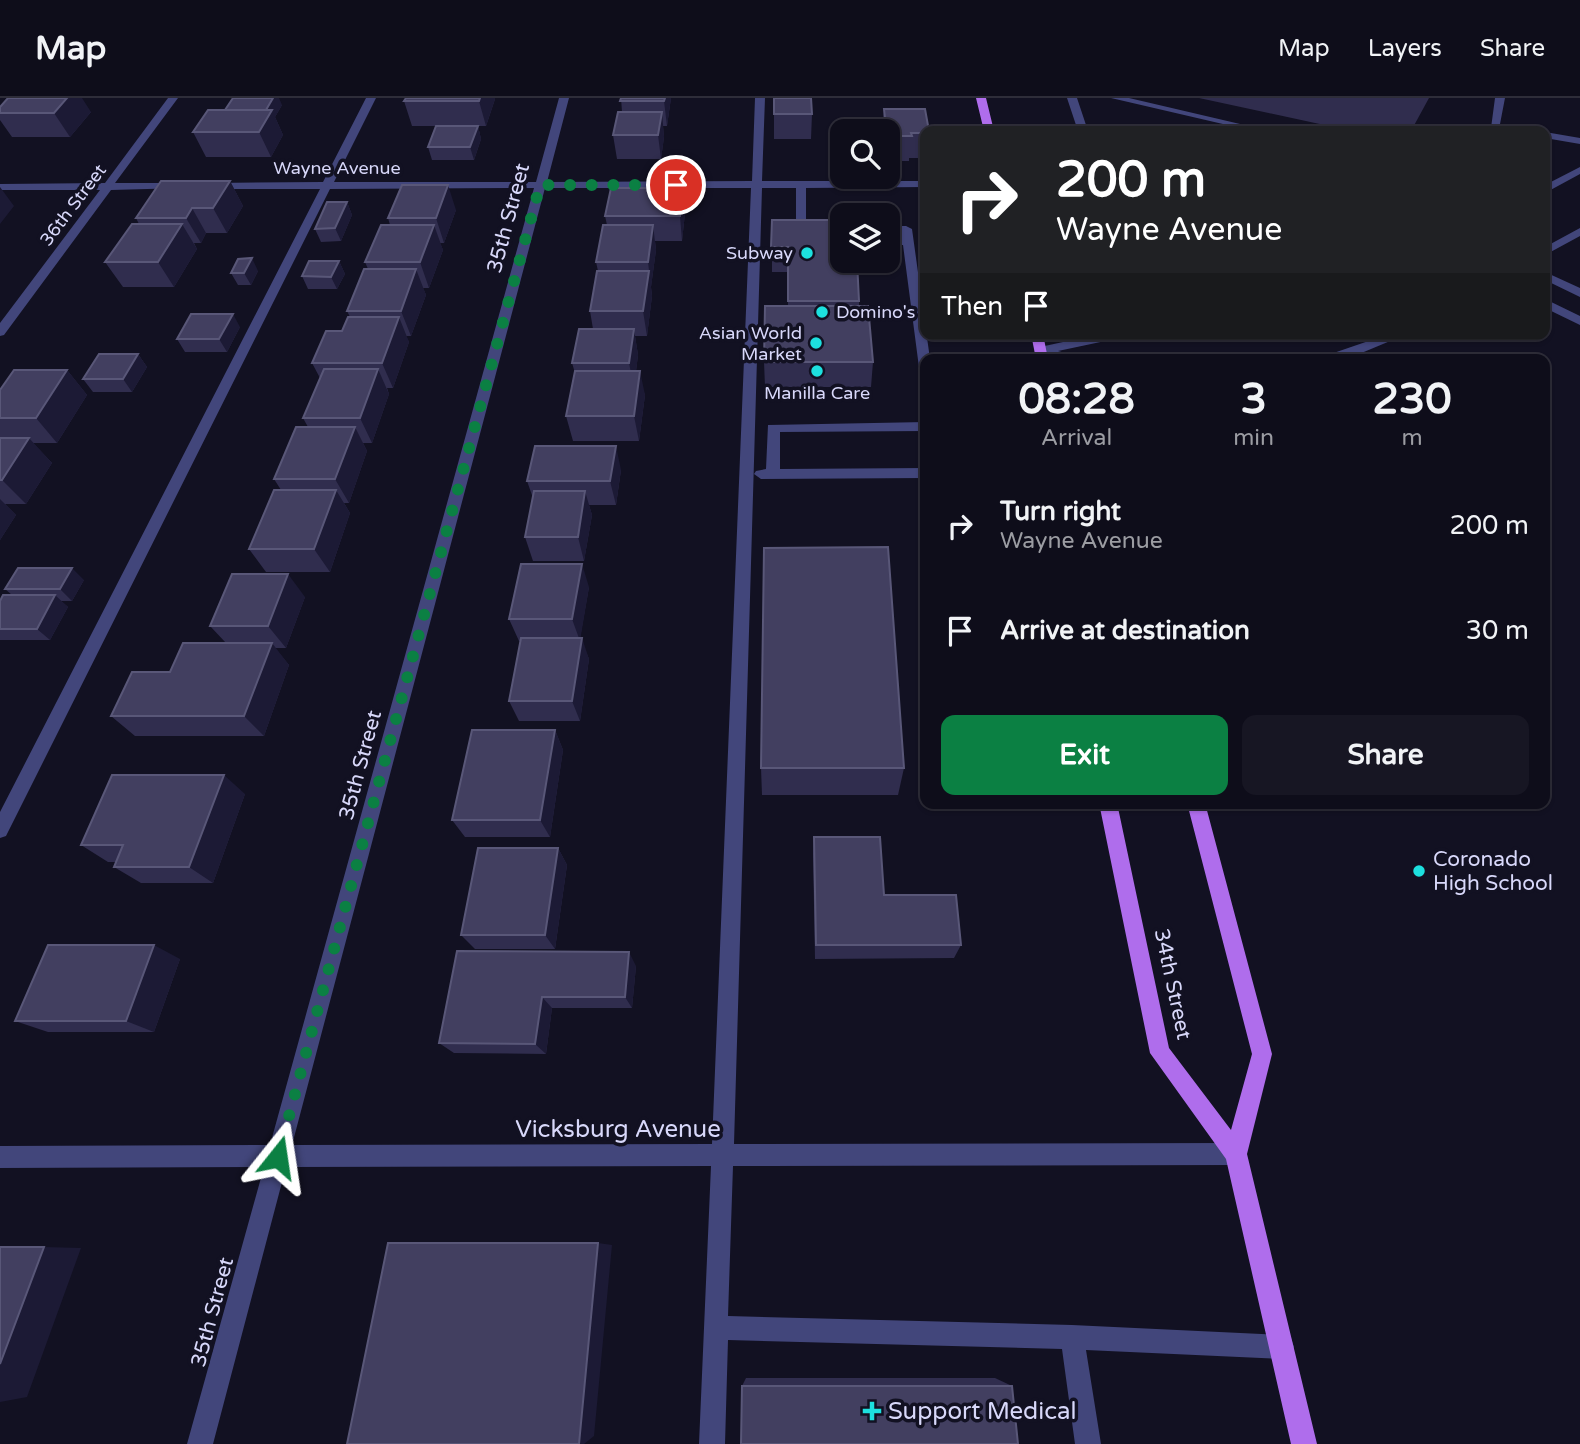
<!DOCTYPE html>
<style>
body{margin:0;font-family:"Varela Round",sans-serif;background:#171623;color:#f1f3f6;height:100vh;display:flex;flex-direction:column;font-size:26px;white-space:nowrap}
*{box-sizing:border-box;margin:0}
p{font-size:23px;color:#9b9ca2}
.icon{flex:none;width:38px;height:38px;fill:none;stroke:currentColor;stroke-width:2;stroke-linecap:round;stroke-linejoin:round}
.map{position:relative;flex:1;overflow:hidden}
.details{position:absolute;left:920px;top:256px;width:630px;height:455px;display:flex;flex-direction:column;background:#0e0d1a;border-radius:14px;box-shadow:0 2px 5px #0004,0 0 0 2px #2e2d39}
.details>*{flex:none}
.top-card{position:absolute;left:920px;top:28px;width:630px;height:214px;border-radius:14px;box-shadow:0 2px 5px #0004,0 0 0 2px #2e2d39;background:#202124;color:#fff;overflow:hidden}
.controls{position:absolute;left:830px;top:21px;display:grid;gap:14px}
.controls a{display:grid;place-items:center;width:70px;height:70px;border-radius:14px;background:#0e0d1a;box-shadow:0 2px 5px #0004,0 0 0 2px #2e2d39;font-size:35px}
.pin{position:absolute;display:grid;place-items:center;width:60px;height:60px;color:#fff;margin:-30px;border:4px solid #fff;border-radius:50%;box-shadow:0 2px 7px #0007}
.me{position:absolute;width:77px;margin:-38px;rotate:15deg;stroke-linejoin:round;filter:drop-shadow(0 0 5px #0008)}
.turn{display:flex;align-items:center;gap:24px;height:147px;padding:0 21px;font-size:32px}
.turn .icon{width:91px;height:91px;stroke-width:2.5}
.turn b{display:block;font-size:49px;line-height:60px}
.then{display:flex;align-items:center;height:66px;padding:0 21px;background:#0003;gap:14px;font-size:26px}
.eta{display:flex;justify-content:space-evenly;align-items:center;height:119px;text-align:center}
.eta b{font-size:42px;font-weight:700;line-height:49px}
.action{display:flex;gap:14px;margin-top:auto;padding:14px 21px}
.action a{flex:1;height:80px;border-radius:14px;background:#0b8043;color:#fff;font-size:28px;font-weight:700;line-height:80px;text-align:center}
.action a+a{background:#171623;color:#f1f3f6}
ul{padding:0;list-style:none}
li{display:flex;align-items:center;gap:21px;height:105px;padding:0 21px}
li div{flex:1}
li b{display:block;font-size:26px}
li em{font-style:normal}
header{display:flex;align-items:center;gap:42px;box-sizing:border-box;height:98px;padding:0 35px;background:#0e0d1a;border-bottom:2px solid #2e2d39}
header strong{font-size:33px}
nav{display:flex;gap:38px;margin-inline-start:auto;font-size:24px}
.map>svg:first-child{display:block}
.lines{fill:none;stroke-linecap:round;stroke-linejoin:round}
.minor{fill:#42467b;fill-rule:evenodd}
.major{fill:#af6dec;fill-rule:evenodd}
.wall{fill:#302d4e}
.shaded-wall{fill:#1c1a35}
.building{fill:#423f60;stroke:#595778;stroke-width:2}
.route{stroke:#0b8043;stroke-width:12;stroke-dasharray:0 21.6}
.poi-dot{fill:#1de0df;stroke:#121122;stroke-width:2.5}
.labels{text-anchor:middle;stroke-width:7;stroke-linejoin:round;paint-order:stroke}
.far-street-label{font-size:18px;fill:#d8d8fa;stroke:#121122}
.far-poi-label{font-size:18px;fill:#d8d8fa;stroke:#121122;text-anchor:end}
.street-label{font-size:21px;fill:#d8d8fa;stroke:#121122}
.poi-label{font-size:21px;fill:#d8d8fa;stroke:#121122;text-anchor:start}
.near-street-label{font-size:24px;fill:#d8d8fa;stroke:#121122}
.near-poi-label{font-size:24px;fill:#d8d8fa;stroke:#121122;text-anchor:start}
</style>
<header>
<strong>Map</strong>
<nav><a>Map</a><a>Layers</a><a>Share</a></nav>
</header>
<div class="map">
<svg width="1580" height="1346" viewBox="0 0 1580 1346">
<rect width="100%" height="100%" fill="#121122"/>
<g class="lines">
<path class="minor" d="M168,0h10l-63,85h65l4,1v4l-73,2 -107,145 -4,1v-13l100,-133h-100v-6l105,-1z
M366,0h10l-42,84h202l23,-84h10l-22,84 205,-1 3,-83h10l-3,83h164v6l-120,1v38h36v6l-46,-1v-43h-34l-28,956 502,-1 8,3 3,8 -3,8 -8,3 -503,1 -5,150 344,9 210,10 9,3 3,9 -3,9 -9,3 -196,-9 15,94h-26l-13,-95 -334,-9 -3,104h-26l12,-278 -425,1 -73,277h-26l77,-277 -264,1v-22l270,-1 264,-957 -204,1 -324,647 -6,2v-26l320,-623h-108l-5,-3 5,-3 111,-1zM545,90h206l-39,956 -420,1z
M1067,0h10l11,33h-10z
M1111,0h18l141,33h-17z
M1495,0h10l-5,26 28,7 -37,-3z
M1545,34l35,6v6l-35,-6z
M1580,69v7l-35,19v-8z
M887,128h19l6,3 18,130h-4v20l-6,-4 -17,-130h-16v-6h15l-1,-7h-14z
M1580,130v8l-35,19v-8z
M1545,174l35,16v9l-35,-17z
M1545,201l35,17v9l-35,-17z
M1100,236h119l-6,4 -103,2 -52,11 28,8h-29l-23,-8 6,-4z
M1389,236h18l-60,25h-31z
M926,324v9l-146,1v37l146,-1v10l-165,1 -7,-5 2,-3 10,-2 2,-44z"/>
<path class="major" d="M976,0h10l8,33h-10z
M1031,236h12l5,25h-12z
M1099,705h18l52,245 62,82 21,-76 -65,-251h18l67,251 -25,100 70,290h-26l-65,-285 -76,-106z"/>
</g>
<path class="wall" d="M621,0h50l-4,28h-4l1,11 -3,22h-44l-4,-24 9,-23z
M774,0l38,16 -1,25h-37z
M1199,0h230l-18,33h-59z
M495,1l-9,27h-74l-8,-25z
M282,7l-7,12 8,18 -12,22h-65l-13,-25 32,-22z
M0,9l91,5 -21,25h-58l-12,-17z
M884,11l42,22v27h-17v3h-22v-30h-5z
M478,28l3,13 -7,21h-42l-4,-13z
M230,83l13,25 -16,27h-21l-5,10h-7l3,6 -23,38h-51l-18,-25 34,-38 -3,-6z
M683,90l2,25 -3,28h-27l1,9 -5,37 1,9 -5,40h-12l3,19 -2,16 9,24 -6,46h-66l-7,-25 9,-43 -3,-10 21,-34 -3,-18 8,-40 -2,-9 11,-37 -2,-9z
M347,104l5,13 -11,26 -20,1 -6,-13z
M456,112l-12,33h-4l3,7 -14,38h-6l3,7 -15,41h-5l3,6 -16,46h-6l2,6 -17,49h-9l4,8 -18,52h-5l6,10 -20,59h-64l-17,-23 32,-59 -7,-11 34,-52 -5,-9 17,-40 -8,-15 30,-32 8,-14 -3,-6 21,-42 -3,-7 25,-37 -2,-7z
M772,122l87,81v5l14,56 -2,25h-106l-1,-25 24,-56v-34h-16z
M339,163l6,13 -8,15h-29l-6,-13z
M258,173l-7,14h-13l-7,-12z
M240,229l-13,25h-42l-8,-13z
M138,256l9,13 -15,25h-39l-10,-13z
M67,272l20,25 -30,48h-24l19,20 -26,41h-21l11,11 -16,25v-150z
M621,372l-5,35h-27l3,10 -8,46h-51l-8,-24 8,-39 -6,-17z
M84,482l-12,21h-11l7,6 -18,33h-50v-39l12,-6 -7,-6z
M589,489l-9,51 9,21 -9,62h-61l-10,-20 12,-60h-2l-10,-22z
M305,499l-19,51h-11l14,17 -25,71h-129l-24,-20 59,-44 56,-29 -16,-17z
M555,632l8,20 -13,87h-85l-13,-17z
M761,670h143l-6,27h-136z
M245,696l-32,89h-72l-27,-16 2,-5h-8l-27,-17z
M814,739l70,58 77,50 -7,13 -139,1 -2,-105z
M558,750l9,17 -12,84h-80l-14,-14z
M457,853l179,15 -4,42h-80l-6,46 -92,-1 -15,-10z
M180,861l-26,73h-106l-33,-11z
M746,1280h249l17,8h-270z"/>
<path class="shaded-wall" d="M67,0h15l9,14 -21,25 -16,-24z
M273,0h6l3,7 -7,12 8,18 -12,22 -12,-25 5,-19z
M480,0h15v1l-9,27 -7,-25z
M665,0h6l-4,28 -3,-25z
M662,14l2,25 -3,22 -3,-24z
M478,28l3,13 -7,21 -4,-13z
M230,83l13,25 -16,27 -14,-25z
M448,87l8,25 -12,33 -8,-25z
M0,89l14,19 -14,18z
M683,90l2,25 -3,28 -2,-25z
M347,104l5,13 -11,26 -6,-13z
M192,110l14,25 -5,10 -15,-25z
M182,126l15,25 -23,38 -16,-25z
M434,127l9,25 -14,38 -9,-26z
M653,127l3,25 -5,37 -3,-25z
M252,160l6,13 -7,14 -7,-12z
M339,163l6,13 -8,15 -6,-12z
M416,171l10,26 -15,41 -10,-25z
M649,173l3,25 -5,40 -4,-25z
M233,216l7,13 -13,25 -8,-13z
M399,219l10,25 -16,46 -11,-25z
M634,231l4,26 -4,33 -5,-25z
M138,256l9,13 -15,25 -9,-13z
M378,271l11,25 -17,49 -12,-25z
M67,272l20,25 -30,48 -21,-25z
M640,273l5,24 -6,46 -5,-25z
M355,329l12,24 -18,52 -14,-24z
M29,340l23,25 -26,41 -24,-24z
M616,348l5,24 -5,35 -6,-24z
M336,392l14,23 -20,59 -16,-23z
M585,393l7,24 -8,46 -6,-24z
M0,401l16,16 -16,25z
M582,466l7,23 -9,54 -8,-22z
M72,470l12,12 -12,21 -12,-12z
M288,476l17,23 -19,51 -18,-22z
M55,497l13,12 -18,33 -13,-11z
M582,540l7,21 -9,62 -8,-20z
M272,545l17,22 -25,71 -20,-20z
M555,632l8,20 -13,87 -10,-17z
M224,677l21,19 -32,89 -24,-16z
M558,750l9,17 -12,84 -10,-14z
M154,847l26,14 -26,73 -28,-11z
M629,854l7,14 -4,42 -7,-11z
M542,899l10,11 -6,46 -11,-10z
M598,1145l14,2 -18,191 -10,8h-5z
M44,1149l37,1 -54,149 -27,5v-38z"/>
<path class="building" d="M8,0h59l-13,15h-54v-6z
M233,0h40l-7,12h-41z
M406,0h74l-1,3h-75z
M621,0h44l-1,3h-44z
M774,0h37l1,16h-38z
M884,11h41l4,22h-3v2h-15l1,3h-25z
M208,12h64l-13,22h-66z
M618,14h44l-4,23h-45z
M436,28h42l-8,21h-42z
M161,83h69l-17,27h-21l-6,10h-50z
M402,87h46l-12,33h-48z
M611,90h72l-3,28h-75z
M327,104h20l-12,26 -20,1z
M772,122h70v41h15l2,40h-71v-54h-17z
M132,126h50l-24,38h-53z
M381,127h53l-14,37h-55z
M603,127h50l-5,37h-52z
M252,160l-8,15h-13l7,-14z
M309,163h30l-8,16 -29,-1z
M364,171h52l-15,42h-54z
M597,173h52l-6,40h-53z
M765,208h103l5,56h-109z
M191,216h42l-14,25h-42z
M348,219h51l-17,46h-70l14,-32h16z
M579,231h55l-5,34h-57z
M99,256h39l-15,25h-40z
M324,271h54l-18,49h-57z
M14,272h53l-31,48h-36v-28z
M575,273h65l-6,45h-68z
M296,329h59l-20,52h-61z
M0,340h29l-27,42h-2z
M535,348h81l-6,35h-83z
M274,392h62l-22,59h-65z
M534,393h51l-7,46h-53z
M888,449l16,221h-143l3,-220z
M521,466h61l-10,55h-63z
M18,470h54l-12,21h-55z
M232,476h56l-20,52h-58z
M3,497h52l-18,34h-37v-28z
M521,540h61l-10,63h-63z
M183,545h89l-28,73h-133l21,-44h38z
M472,632h83l-15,90h-88z
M112,677h112l-35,92h-75l9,-22h-42z
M814,739h66l4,58h72l5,50h-145z
M478,750h80l-13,87h-84z
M48,847h106l-28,76h-111z
M457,853l172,1 -4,45h-83l-7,47 -96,-1z
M388,1145h210l-19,201h-232z
M0,1149h44l-44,117z
M742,1288h270l6,58h-277z"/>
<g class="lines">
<path class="route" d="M278,1059l262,-972h136"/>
</g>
<g class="poi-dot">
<circle cx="807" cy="155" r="7"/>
<circle cx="822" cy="214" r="7"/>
<circle cx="816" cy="245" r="7"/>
<circle cx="817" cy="273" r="7"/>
<circle cx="1419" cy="773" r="7"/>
<path d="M868.5 1302.5h7v7h7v7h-7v7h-7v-7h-7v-7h7z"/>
</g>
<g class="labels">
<g class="far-street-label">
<text x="337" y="76">Wayne Avenue</text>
<text transform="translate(73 107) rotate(-53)" y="6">36th Street</text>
</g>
<g class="far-poi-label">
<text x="793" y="161">Subway</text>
<text x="836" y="220" text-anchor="start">Domino's</text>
<text x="802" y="241">Asian World<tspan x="802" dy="21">Market</tspan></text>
<text x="817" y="301" text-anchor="middle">Manilla Care</text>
</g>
<g class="street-label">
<text transform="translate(508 120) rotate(-75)" y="7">35th Street</text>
<text transform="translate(360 667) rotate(-75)" y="7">35th Street</text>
<text transform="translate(1173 886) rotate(78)" y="7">34th Street</text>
<text transform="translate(212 1214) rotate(-75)" y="7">35th Street</text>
</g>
<g class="poi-label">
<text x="1433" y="768">Coronado<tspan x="1433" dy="24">High School</tspan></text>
</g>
<g class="near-street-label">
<text x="618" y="1039">Vicksburg Avenue</text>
</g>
<g class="near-poi-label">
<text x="888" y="1321">Support Medical</text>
</g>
</g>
</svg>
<div class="controls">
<a><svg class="icon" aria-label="search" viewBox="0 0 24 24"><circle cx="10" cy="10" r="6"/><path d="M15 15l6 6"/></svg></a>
<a><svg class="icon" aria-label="layers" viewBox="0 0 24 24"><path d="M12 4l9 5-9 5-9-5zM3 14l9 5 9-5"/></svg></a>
</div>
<div class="pin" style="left:676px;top:87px;background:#d93025"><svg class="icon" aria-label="arrive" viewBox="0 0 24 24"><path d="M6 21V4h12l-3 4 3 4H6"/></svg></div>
<svg class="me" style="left:278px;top:1059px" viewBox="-20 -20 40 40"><path d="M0-17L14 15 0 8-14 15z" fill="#0b8043" stroke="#fff" stroke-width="4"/></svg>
<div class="top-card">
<div class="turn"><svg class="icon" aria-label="right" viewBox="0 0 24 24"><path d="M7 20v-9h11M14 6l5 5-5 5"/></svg><div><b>200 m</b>Wayne Avenue</div></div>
<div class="then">Then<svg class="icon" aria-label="arrive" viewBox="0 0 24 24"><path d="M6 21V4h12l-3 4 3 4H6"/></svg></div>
</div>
<section class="details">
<div class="eta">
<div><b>08:28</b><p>Arrival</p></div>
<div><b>3</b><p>min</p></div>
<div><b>230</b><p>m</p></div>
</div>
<ul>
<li><svg class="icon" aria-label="right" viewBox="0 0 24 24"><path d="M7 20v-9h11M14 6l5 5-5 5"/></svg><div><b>Turn right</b><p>Wayne Avenue</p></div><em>200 m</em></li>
<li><svg class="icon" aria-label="arrive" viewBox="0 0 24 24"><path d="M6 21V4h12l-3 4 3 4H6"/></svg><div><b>Arrive at destination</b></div><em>30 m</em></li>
</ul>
<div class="action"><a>Exit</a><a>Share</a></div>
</section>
</div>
